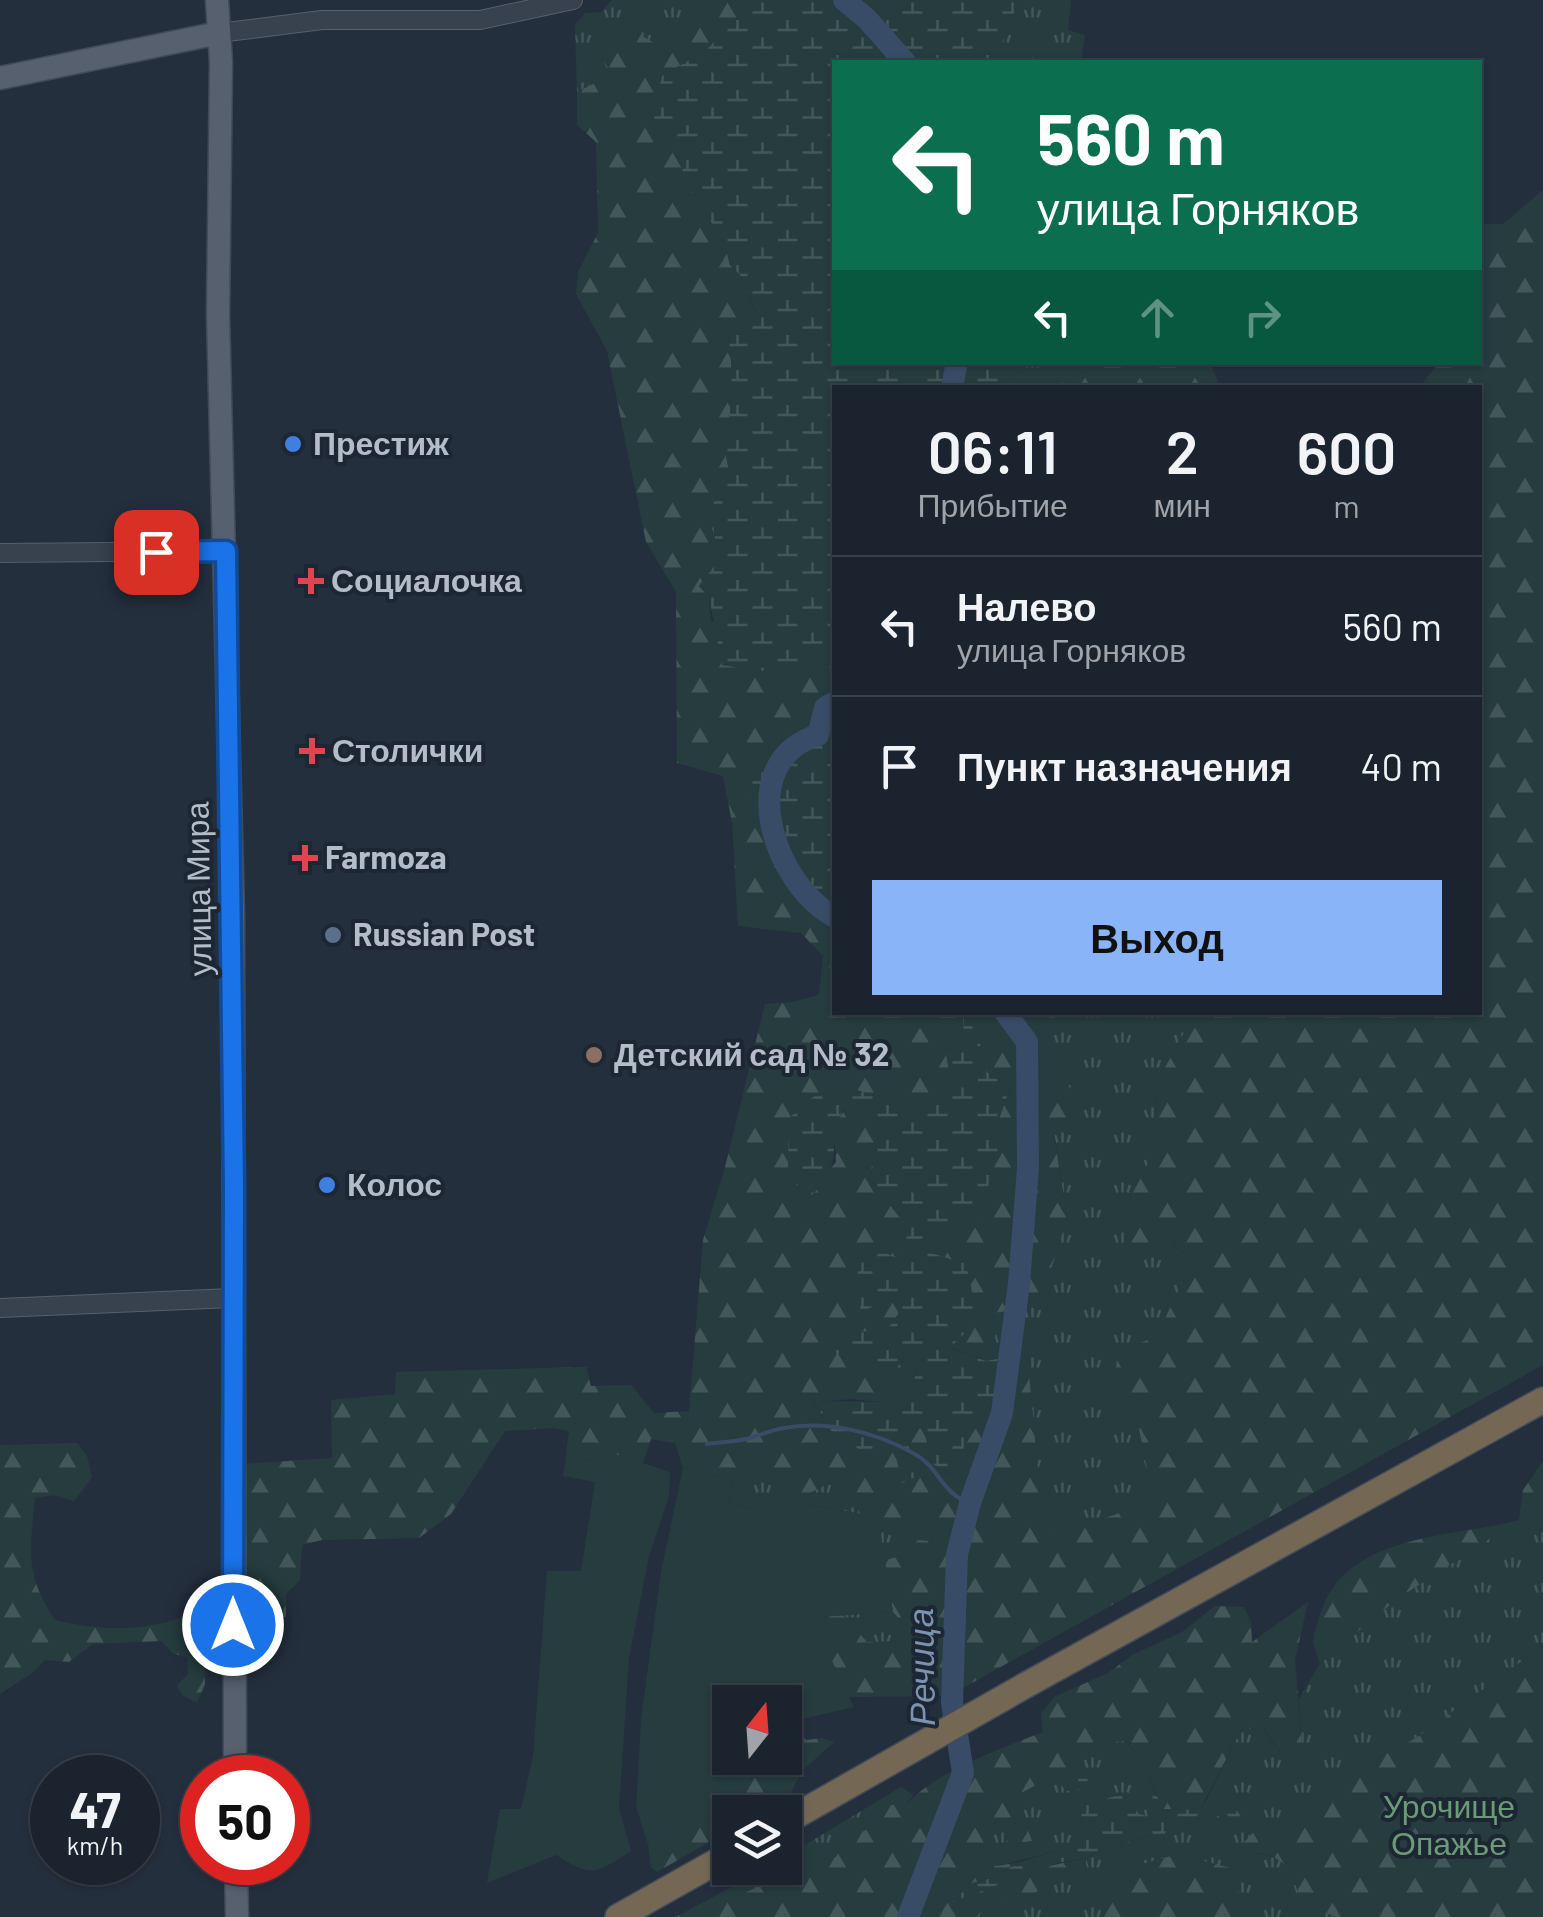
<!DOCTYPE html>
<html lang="ru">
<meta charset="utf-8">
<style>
body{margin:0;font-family:Barlow,sans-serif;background:#242b36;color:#f1f3f6;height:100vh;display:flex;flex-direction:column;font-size:38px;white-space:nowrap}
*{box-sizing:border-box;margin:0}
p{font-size:32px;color:#a0a4aa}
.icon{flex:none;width:55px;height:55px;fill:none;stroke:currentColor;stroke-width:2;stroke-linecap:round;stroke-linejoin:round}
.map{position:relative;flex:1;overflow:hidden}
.drawer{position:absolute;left:832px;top:385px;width:650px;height:630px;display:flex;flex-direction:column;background:#1b232e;border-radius:0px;box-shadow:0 2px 8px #0004,0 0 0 2px #39404a}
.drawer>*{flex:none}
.hud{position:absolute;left:832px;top:60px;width:650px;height:305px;border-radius:0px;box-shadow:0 2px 8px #0004,0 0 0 2px #39404a;background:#0b6e4f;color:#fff;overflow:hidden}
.needle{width:65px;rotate:17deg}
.controls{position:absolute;left:712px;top:1685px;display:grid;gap:20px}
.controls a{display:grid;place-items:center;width:90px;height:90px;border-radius:0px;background:#1b232e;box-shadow:0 2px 8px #0004,0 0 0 2px #39404a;font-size:50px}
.speed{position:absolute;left:30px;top:1755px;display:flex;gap:20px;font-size:50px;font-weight:700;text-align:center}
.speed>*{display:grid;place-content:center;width:130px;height:130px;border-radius:50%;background:#1b232e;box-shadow:0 2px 8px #0004,0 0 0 2px #39404a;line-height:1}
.speed small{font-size:25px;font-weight:400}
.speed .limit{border:15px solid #d22;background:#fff;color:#111}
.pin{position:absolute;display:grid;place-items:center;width:85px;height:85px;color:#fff;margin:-42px;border-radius:20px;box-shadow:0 5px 15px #0006}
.me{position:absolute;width:110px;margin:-55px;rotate:0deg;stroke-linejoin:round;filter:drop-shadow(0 0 8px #0008)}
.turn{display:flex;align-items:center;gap:35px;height:210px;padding:0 40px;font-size:45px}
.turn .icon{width:130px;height:130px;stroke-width:2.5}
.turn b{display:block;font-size:70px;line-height:85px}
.lanes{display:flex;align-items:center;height:95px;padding:0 40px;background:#0003;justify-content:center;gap:50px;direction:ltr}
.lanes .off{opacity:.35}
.eta{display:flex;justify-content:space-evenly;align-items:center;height:170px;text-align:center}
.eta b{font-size:60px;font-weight:600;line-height:70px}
.button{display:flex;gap:20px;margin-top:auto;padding:20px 40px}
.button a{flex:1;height:115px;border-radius:0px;background:#8ab4f8;color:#111;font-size:40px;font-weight:600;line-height:115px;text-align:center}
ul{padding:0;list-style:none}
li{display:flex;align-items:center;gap:30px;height:140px;padding:0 40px;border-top:2px solid #39404a}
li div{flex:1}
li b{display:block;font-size:38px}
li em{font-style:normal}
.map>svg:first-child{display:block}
.grass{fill:url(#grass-tufts)}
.forest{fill:url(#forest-firs)}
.wetland{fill:url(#wetland-marsh)}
.garden{fill:#263c3f}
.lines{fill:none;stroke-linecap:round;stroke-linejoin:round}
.stream{stroke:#394c67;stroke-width:4}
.river{stroke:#394c67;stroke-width:22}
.minor-casing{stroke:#565f6c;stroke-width:20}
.major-casing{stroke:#414a57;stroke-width:25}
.highway-casing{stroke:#434c59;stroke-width:28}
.minor{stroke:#38414e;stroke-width:18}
.major{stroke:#56606e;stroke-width:22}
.highway{stroke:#746855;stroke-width:25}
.route-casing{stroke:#114b97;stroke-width:25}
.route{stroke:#1a73e8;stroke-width:18}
.shop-dot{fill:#3f7fe0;stroke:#1d2633;stroke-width:4}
.health-dot{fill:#e0444e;stroke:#1d2633;stroke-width:4}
.service-dot{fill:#5c6f8a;stroke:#1d2633;stroke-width:4}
.education-dot{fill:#8d6e63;stroke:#1d2633;stroke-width:4}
.labels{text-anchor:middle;stroke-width:8;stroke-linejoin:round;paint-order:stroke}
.poi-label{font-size:32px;font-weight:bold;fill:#b4bcc9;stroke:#1d2633;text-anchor:start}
.street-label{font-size:32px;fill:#b4bcc9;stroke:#1d2633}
.park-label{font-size:32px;fill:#6b9a76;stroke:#1d2633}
.water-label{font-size:35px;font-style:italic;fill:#7c92b1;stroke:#1d2633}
</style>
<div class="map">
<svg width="1543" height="1917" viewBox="0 0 1543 1917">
<defs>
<pattern id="grass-tufts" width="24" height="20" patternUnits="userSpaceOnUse" patternTransform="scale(2.5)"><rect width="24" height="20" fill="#263c3f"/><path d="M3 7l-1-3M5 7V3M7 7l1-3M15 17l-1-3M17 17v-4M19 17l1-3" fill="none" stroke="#435659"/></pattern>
<pattern id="forest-firs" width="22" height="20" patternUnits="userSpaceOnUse" patternTransform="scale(2.5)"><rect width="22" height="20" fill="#263c3f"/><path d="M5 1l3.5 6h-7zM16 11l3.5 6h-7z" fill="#435659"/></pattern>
<pattern id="wetland-marsh" width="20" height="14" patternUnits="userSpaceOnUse" patternTransform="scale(2.5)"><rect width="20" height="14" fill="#263c3f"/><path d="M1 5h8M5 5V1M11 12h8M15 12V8" fill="none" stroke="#435659"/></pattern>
</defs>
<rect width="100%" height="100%" fill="#242f3e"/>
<path class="grass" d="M612,0h105l-60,46 -21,-14 -20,-4 -16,9 3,22 12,20 -16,2 -22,11 -2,-67 10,-12 16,-1z
M1023,0h48l-3,30 17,5 -4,27h-85l14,-44z
M1021,363h69l-17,16 6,8 -70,1z
M1057,1013h132l1,9 -34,62 -2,68 -29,56 68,52 -37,77 -19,7 -25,54 25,22 17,81 -110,38 -17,-187 -41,9 10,-16 -4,-32 75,-93 -22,-149v-24z
M760,1473l44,23 27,-14h20l9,32 -103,-19 -7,14 -22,-7 5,-22z
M938,1522l-7,19 -13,-1 -16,16 -18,4 -4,-30z
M1543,1522v124l-121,88 -23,14 -62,27 -51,44 -28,8 -20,22c49,13 47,2 64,55l34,13h-98l-1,-47 -60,-16 -11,3 -3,-9 3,-19 56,-14 23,7 -11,-15 -27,-8 34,-69 21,-3 22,31 18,-14 -3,-45 21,-36 76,-63 99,-65z
M893,1612l12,14 -2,15 -36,2 -24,-28z
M1126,1741l18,25 12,28 -9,-2v25l-8,-3 -17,-20 -20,6 -30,-42 29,-16z
M1054,1776l25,13 -3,-12 12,21 -7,18 -5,30 -79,20 -16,-8 4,-18 12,-21 8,10 8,-32z
M901,1787l12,8 -11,15 -66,47 -20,2 -121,58h-19l91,-49h18v-11z
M1153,1835l-1,15 6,10 -46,14 -12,43h-124l6,-7 50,-16 55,-24 -2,-12 27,-12z"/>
<path class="forest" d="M717,0h39l-50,50 -44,26 -6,59 27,26v15l42,69 5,20 11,11 18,45 -31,11c3,24 6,48 3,73 -3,33 -11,36 0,71l-24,37 14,44 -22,29 10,11 2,24 121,25 3,3v97l-19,-2 -25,20 -40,6c4,68 40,95 84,141v101l128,2 1,29 -11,46 -31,13 -37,-3 -32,-10 -65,81 17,30 31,-38 -2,-35 11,-18 28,-9 8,26 -12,52 42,53 -15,27 -21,-9 -14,13 -9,29 20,16 11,-13 8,3 8,16 -12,17 -65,5 37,29 9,-15 10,1 12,32 10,-22 17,8 -6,24 -30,10 -30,-3 -37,3 23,39 16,3 22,22 6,-22 12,-1 22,34 -9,-46 17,-4 10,37 20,12 11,-29 33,-54 5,-35 25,-7 17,188 110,-38 -17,-81 -25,-22 5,-38 20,-16 19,-7 37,-77 -20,-16 -46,4 -2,-40 29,-56 2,-68 34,-62 -1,-9 291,-1v-624l-61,-1 20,-24 41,-1v-138h23l40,-34v1175l-580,323 -15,-35 -5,18 -1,25 -93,1 -20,-42 -24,-37 38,-3 24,27 36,-1 2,-15 -12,-14 -9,-52 18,-4 16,-16 13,1 6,-18 -57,7 -20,-16 -9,-32h-20l-27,14 -44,-23 -27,7 -50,-12 -8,-25 -24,-4 -9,27 -27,-12 -21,7 -28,-6 3,-24 -16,-3 -48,3 -54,83 -32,24 -97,2 -20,5 -2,35 -14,14v23l-46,4 2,-157 90,-6 -1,-58 64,-6 1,-22 190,-5 5,19 40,-1 23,28 35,-2 14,-171 22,-73 40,-163 28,-2 26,-7 4,-39 -22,-23 -63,-7 -6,-103 -9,-47 -46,-13 -1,-171 -30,-50 -39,-191 -31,-57 2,-22 20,-39 -2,-91 -19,-17v-33l22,-11 16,-2 -12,-20 -3,-22 16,-9 20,4 21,13z
M1090,363h120l10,24h-141l-7,-7z
M1036,1013h21l-12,34v23h16l21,44 -28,21 13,84 -28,88 -47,6 4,32 -10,16 -36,-14 -23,-95 24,-28 48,-72 -2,-28 13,-35 -23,-17 -10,-20 13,-23 41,-5z
M77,1443l10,13 5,21 -18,24 -20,-6 -19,3c-5,53 -11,75 20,122 43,11 98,13 138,-8l10,2 2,70 -8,19 -15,-8 -5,-10 11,-11 -1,-16 -15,-5 -10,-12 -69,3 -24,18 -24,-2 -13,13 -32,21v-249z
M1543,1461v61l-48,13 -99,65 -76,63c-10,-25 -7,-25 1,-51 26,-79 131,-74 198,-92l4,-30z
M1308,1602l-13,58 7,84 -17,15 -22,-32 -22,3 -41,80 -37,-1 -19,-43 -17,-25 -26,1 -29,16 7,32 -13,1 -12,-15 -41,21 -3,18 16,10 6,16 -24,3 -3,-15 -9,-9 -11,20 -4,18 16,8 23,-4 -25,15 -35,9 125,-28 2,12 -55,24 -50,16 -6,7h-282l122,-58 20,-2 9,-16 32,-17 -6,-7 9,-12h15l7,5c28,-37 98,-61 141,-78l-2,-19 13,-16 54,-24 24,-18 50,-23 33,-26 29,1 7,15 1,20z
M1543,1646v271h-207l-34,-13c-14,-46 -17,-47 -65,-54l21,-23 28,-8 51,-44 62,-27 23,-14z
M789,1722l17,18 16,-2 12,4 -32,29 -13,25 -29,16h-30v18l-73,42 -6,-5 -3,-23 76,-32 -9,-25 55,-29h15v-35z
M1177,1854l61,16v47h-138l12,-44z"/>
<path class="wetland" d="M756,0h267l-13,18 -14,44h-161v300l186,1 -12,24 -174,1v261l-3,-3 -29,23 -44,2 -37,-6 -13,-68 -10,-11 22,-29 -14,-44 24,-37c-11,-35 -3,-38 0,-72 2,-24 0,-48 -3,-73l31,-11 -18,-44 -11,-11 -5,-20 -42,-69 -1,-15 -26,-26 -2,-23 8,-36 44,-26z
M816,744l19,2v165c-13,-13 -31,-22 -43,-36 -22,-26 -25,-60 -47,-85l6,-20 40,-6z
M960,1013h76l-5,11 -41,5 -13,22 10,21 23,16 -13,36 2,28 -24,75 -24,-3 -23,28 38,12 12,56 -28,28 36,13 16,-3 -5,35 -33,54 -10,29 -21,-12 -10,-37 -17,4 9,46 -13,6 -9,-39h-12l-5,23 -23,-23 -16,-3 -23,-40 67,1 30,-10 6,-23 -16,-9 -11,23 -19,-12 7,-21 -10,-1 -8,15 -30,-12 -8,-18 65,-4 12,-17 -8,-16 -8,-3 -11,13 -10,4 -10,-20 9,-29 -9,-13 23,-1 21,10 14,-27 -41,-53 12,-52 -8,-25 -29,8c-20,37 4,61 -39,91l-17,-30 1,-52 29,-25 35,-4 32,10 37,3 30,-13 -6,-35 18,-11 -1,-29z
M1072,1758l30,42 20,-6 17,20 8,2v-24l9,2 7,15 37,1 7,-11 27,8 12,16 -24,-8 -56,14 -3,19 3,9 -8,3 -6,-10v-15l-40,11 -27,12 -28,5 -105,39 -5,-11 48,-14 25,-15 56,-17 5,-29 7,-18 -12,-21z"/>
<path class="garden" d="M615,1454l55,18 -1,24 -20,60 -20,102 -10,150 12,43c-35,23 -39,27 -75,4l-69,28 13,-74h21l12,-53 14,-185h34l14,-89 -32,-6 3,-21 28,6z
M683,1468l50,12 -5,22 21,7 8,-14 103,19 20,16 13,82 -87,6 23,37 25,52 -69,16v-21h-55v56h40l-54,29 8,25 -76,32 -12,-37 5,-88 20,-147z"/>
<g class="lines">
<path class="stream" d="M707,1444c13,-2 26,-2 39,-5 13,-3 25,-9 38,-11 43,-8 91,4 129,25 27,14 27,40 57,50"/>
<path class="river" d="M844,0l23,19 38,43
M952,388l5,-26
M835,702l-10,6 -7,27c-86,27 -44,150 17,182
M908,1917l55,-144 -11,-71 5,-147 13,-52 32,-90 17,-130 9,-115 -1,-126 -22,-30"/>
<g class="minor-casing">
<path id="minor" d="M219,33l103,-13h158l93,-20
M0,553l226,-2
M0,1308l232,-10"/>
</g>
<g class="major-casing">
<path id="major" d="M217,0l4,62 -3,253 15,599 2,864
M0,78l219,-45
M236,1862l1,55"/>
</g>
<g class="highway-casing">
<path id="highway" d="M785,1822l241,-137 517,-285
M618,1917l112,-63"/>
</g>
<use href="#minor" class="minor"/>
<use href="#major" class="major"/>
<use href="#highway" class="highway"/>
</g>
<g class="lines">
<g class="route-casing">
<path id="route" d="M156,552l70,-1 8,635 -1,439"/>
</g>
<use href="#route" class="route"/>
</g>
<g class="shop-dot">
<circle cx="293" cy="444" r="10"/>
<circle cx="327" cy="1185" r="10"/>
</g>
<g class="health-dot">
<path d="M306 566h10v10h10v10h-10v10h-10v-10h-10v-10h10z"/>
<path d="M307 736h10v10h10v10h-10v10h-10v-10h-10v-10h10z"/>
<path d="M300 843h10v10h10v10h-10v10h-10v-10h-10v-10h10z"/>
</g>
<circle class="service-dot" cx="333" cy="935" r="10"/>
<circle class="education-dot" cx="594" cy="1055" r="10"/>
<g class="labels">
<g class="poi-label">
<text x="313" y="455">Престиж</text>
<text x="331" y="592">Социалочка</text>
<text x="332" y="762">Столички</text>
<text x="325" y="869">Farmoza</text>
<text x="353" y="946">Russian Post</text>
<text x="614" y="1066">Детский сад № 32</text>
<text x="347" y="1196">Колос</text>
</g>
<g class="street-label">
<text transform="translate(199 889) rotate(-91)" y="11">улица Мира</text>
</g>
<g class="park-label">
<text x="1449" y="1818">Урочище<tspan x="1449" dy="37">Опажье</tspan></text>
</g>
<g class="water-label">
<text transform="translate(922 1667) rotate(-91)" y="12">Речица</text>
</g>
</g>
</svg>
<div class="controls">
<a><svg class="needle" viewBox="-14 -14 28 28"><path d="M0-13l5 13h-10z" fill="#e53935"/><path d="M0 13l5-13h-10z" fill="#a0a4aa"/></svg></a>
<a><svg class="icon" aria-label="layers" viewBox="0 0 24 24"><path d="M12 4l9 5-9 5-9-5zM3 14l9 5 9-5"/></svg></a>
</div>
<div class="speed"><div>47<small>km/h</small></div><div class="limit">50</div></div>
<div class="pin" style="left:156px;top:552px;background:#d93025"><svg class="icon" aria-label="arrive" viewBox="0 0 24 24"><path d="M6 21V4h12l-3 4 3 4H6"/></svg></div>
<svg class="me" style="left:233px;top:1625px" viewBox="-20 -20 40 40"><circle r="17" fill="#1a73e8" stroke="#fff" stroke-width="3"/><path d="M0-11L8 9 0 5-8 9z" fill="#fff"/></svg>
<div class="hud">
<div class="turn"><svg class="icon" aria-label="left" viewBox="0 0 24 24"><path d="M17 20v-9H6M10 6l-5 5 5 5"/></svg><div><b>560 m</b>улица Горняков</div></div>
<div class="lanes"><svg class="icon" aria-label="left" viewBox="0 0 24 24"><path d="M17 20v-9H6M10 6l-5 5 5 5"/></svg><svg class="icon off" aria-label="ahead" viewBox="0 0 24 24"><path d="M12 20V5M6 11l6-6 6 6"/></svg><svg class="icon off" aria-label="right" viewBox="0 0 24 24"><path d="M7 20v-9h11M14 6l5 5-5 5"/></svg></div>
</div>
<section class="drawer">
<div class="eta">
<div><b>06:11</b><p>Прибытие</p></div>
<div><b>2</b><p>мин</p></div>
<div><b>600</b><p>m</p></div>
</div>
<ul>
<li><svg class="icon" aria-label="left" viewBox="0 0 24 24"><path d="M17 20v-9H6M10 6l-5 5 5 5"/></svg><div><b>Налево</b><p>улица Горняков</p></div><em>560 m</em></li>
<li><svg class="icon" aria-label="arrive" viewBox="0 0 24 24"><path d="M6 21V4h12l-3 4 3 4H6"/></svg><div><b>Пункт назначения</b></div><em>40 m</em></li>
</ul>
<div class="button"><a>Выход</a></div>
</section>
</div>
